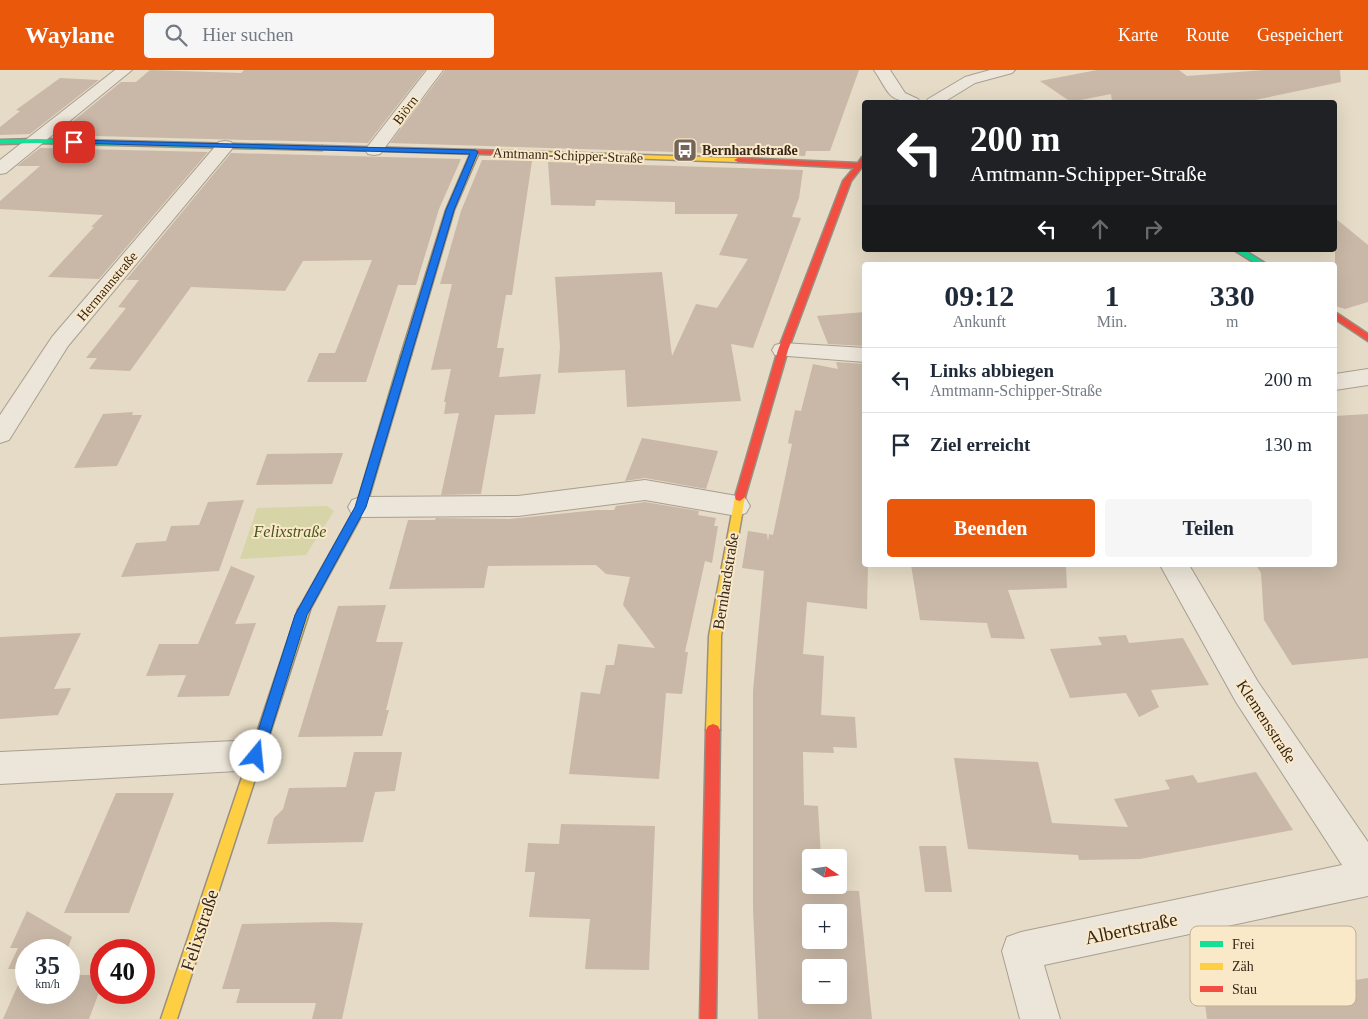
<!DOCTYPE html>
<html lang="de">
<meta charset="utf-8">
<style>
body{margin:0;font-family:"Times New Roman",serif;background:#f6f6f7;color:#1f2937;height:100vh;display:flex;flex-direction:column;font-size:19px;white-space:nowrap}
*{box-sizing:border-box;margin:0}
p{font-size:16px;color:#747a83}
.icon{flex:none;width:28px;height:28px;fill:none;stroke:currentColor;stroke-width:2;stroke-linecap:round;stroke-linejoin:round}
.map{position:relative;flex:1;overflow:hidden}
.drawer{position:absolute;left:862px;top:192px;width:475px;height:305px;display:flex;flex-direction:column;background:#fff;border-radius:5px;box-shadow:0 5px 20px #0002}
.drawer>*{flex:none}
.hud{position:absolute;left:862px;top:30px;width:475px;height:152px;border-radius:5px;box-shadow:0 5px 20px #0002;background:#202124;color:#fff;overflow:hidden}
.needle{width:32px;rotate:103deg}
.buttons{position:absolute;left:802px;top:779px;display:grid;gap:10px}
.buttons a{display:grid;place-items:center;width:45px;height:45px;border-radius:5px;background:#fff;box-shadow:0 5px 20px #0002;font-size:25px}
.speed{position:absolute;left:15px;top:869px;display:flex;gap:10px;font-size:25px;font-weight:700;text-align:center}
.speed>*{display:grid;place-content:center;width:65px;height:65px;border-radius:50%;background:#fff;box-shadow:0 5px 20px #0002;line-height:1}
.speed small{font-size:12px;font-weight:400}
.speed .limit{border:8px solid #d22;background:#fff;color:#111}
.pin{position:absolute;display:grid;place-items:center;width:42px;height:42px;color:#fff;margin:-21px;border-radius:10px;box-shadow:0 2px 8px #0006}
.me{position:absolute;width:55px;margin:-28px;rotate:17deg;stroke-linejoin:round;filter:drop-shadow(0 0 4px #0008)}
.turn{display:flex;align-items:center;gap:18px;height:105px;padding:0 25px;font-size:22px}
.turn .icon{width:65px;height:65px;stroke-width:2.5}
.turn b{display:block;font-size:35px;line-height:42px}
.lanes{display:flex;align-items:center;height:48px;padding:0 25px;background:#0003;justify-content:center;gap:25px;direction:ltr}
.lanes .off{opacity:.35}
.eta{display:flex;justify-content:space-evenly;align-items:center;height:85px;text-align:center}
.eta b{font-size:30px;font-weight:700;line-height:35px}
.primary-button{display:flex;gap:10px;margin-top:auto;padding:10px 25px}
.primary-button a{flex:1;height:58px;border-radius:5px;background:#ea580c;color:#fff;font-size:20px;font-weight:700;line-height:58px;text-align:center}
.primary-button a+a{background:#f6f6f7;color:#1f2937}
ul{padding:0;list-style:none}
li{display:flex;align-items:center;gap:15px;height:65px;padding:0 25px;border-top:1px solid #e0e1e3}
li div{flex:1}
li b{display:block;font-size:19px}
li em{font-style:normal}
header{display:flex;align-items:center;gap:30px;box-sizing:border-box;height:70px;padding:0 25px;background:#ea580c;color:#fff}
header strong{font-size:24px}
nav{display:flex;gap:28px;margin-inline-start:auto;font-size:18px}
.search{width:350px;height:45px;background:#f6f6f7;display:flex;align-items:center;gap:12px;box-sizing:border-box;padding:0 18px;border-radius:5px;color:#747a83;font-size:19px}
.map>svg:first-child{display:block}
.green{fill:#d7d5a7}
.building{fill:#c9b8a7;fill-rule:evenodd}
.lines{fill:none;stroke-linecap:round;stroke-linejoin:round}
.street-casing{stroke:#a89f90;stroke-width:2}
.fast-casing{stroke:#998f80;stroke-width:3}
.slow-casing{stroke:#998f80;stroke-width:3}
.jam-casing{stroke:#998f80;stroke-width:3}
.street{fill:#ece5d9;fill-rule:evenodd}
.fast{fill:#16e098;fill-rule:evenodd}
.slow{fill:#ffcf43;fill-rule:evenodd}
.jam{fill:#f24e42;fill-rule:evenodd}
.route{fill:#1a73e8;stroke:#114b97}
.labels{text-anchor:middle;stroke-width:4;stroke-linejoin:round;paint-order:stroke}
.far-street-label{font-size:14px;fill:#372619;stroke:#f9e9c9}
.far-poi-label{font-size:14px;font-weight:bold;fill:#372619;stroke:#f9e9c9;text-anchor:start}
.park-label{font-size:16px;font-style:italic;fill:#49551e;stroke:#f9e9c9}
.street-label{font-size:16px;fill:#372619;stroke:#f9e9c9}
.near-street-label{font-size:19px;fill:#372619;stroke:#f9e9c9}
.key{fill:#f9e9c9;stroke:#bfae94;stroke-width:1}
.key-label{font-size:14px;fill:#372619}
</style>
<header>
<strong>Waylane</strong>
<div class="search"><svg class="icon" aria-label="search" viewBox="0 0 24 24"><circle cx="10" cy="10" r="6"/><path d="M15 15l6 6"/></svg>Hier suchen</div>
<nav><a>Karte</a><a>Route</a><a>Gespeichert</a></nav>
</header>
<div class="map">
<svg width="1368" height="949" viewBox="0 0 1368 949">
<rect width="100%" height="100%" fill="#e5dbc6"/>
<path class="green" d="M327,436l7,5 -28,44 -66,4 17,-51z"/>
<path class="building" d="M150,0l91,3 3,-3h181l-57,73 -312,-8 65,-53h15z
M445,0h414l-29,81h-24l-1,5 -415,-13z
M1097,0h82l8,6 77,-6h76l1,12 -96,20h-133l-1,-8 -40,8 -31,-21z
M60,8l39,2 -69,54 -30,1v-8l20,-16 -4,-1z
M40,78l168,4 -109,127 -51,-2 46,-50h-3l12,-12 -103,-6v-8l40,-35h-23z
M231,83l230,6 -22,50 -23,76h-18l-32,97h-59l12,-29h16l37,-93 -69,1 -18,30 -94,-4 -61,84 -41,-2 8,-11h-11l40,-50 -8,-1 21,-27h-13z
M482,90l50,1 -20,134h-6l-9,53h7l-5,29 42,-3 -6,40 -40,1 -14,79 -40,1 18,-82 -15,1 2,-12h-2l7,-33 -20,1 21,-86h-12l21,-73z
M548,92l255,8 -4,28 -7,19 9,1 -48,130 -22,-4 10,57 -114,6 -2,-37 -67,3 2,-26 -5,-70 107,-5 10,84 24,-52 21,4 31,-49 -29,-4 19,-41h-63v-12l-79,-2 -1,6 -44,-1z
M1335,148l33,27v57l-23,7 -10,-3z
M865,242v34l-37,-2 -11,-28z
M836,292l29,2v201h3l-1,44 -60,-7 -4,52 21,2 -3,59 34,2 2,31 -24,-1 1,6 -31,-1 1,53 14,1 3,52h-10v27h12v5l36,1 13,128h-114l-5,-110v-218l11,-120 -22,-3 6,-37 19,3 1,7 1,-7 4,1 19,-91 -4,-1 7,-33 6,1 12,-47 25,5zM811,842h28v28h-28zM811,898h28v27h-28z
M133,342l-1,3h10l-25,51 -43,2 29,-54z
M1368,344v244l-76,7 -28,-45 -3,-47 -5,-8h79v-149z
M642,368l76,13 -12,38 -61,-11 -20,3z
M343,383l-11,31 -76,1 11,-31z
M244,430l-25,71 -98,6 15,-34 30,-2 5,-15 28,-1 9,-23z
M645,432l54,9 -1,4 18,3 -2,8h4l-6,37 -7,-2 -20,91h3l-6,42 -16,-1 -7,86 -90,-5 12,-82 19,2 6,-29h8l4,-21 37,4 -32,-43 7,-28 -24,-3 -10,-9 -108,1 -4,22 -95,1 19,-69h27l1,-2 73,1 88,-9h17l2,-4z
M911,495h155l1,23 -59,2 17,49 -34,-1 -4,-15 -67,-3z
M231,496l24,10 -20,48 21,-1 -27,73 -52,1 9,-22 -40,1 13,-32h39z
M386,535l-10,37h27l-17,68h3l-7,26 -84,1 40,-131z
M81,563l-27,56 17,-1 -13,27 -58,4v-82z
M1126,565l3,8 54,-5 26,47 -58,5 8,17 -20,10 -13,-24 -56,5 -20,-49 52,-4 -4,-8z
M354,682h48l-7,39 -20,1 -12,50 -96,2 7,-26 9,-9 6,-21 57,-1z
M954,688l84,4 14,61 76,4 -14,-28 56,-10 -5,-9 28,-5 5,8 58,-11 37,58 -153,29 -61,1 -1,-5 -110,-6z
M116,723h58l-45,120h-65z
M561,754l94,2 -6,144 -64,-1 5,-50 -61,-2 6,-45h-10l3,-29 31,1z
M919,776h27l6,46h-27z
M27,841l45,26 -5,13h-41v42h43v-17h32v12l-12,32h-86l22,-50h-17l10,-21h-8z
M330,852l33,1 -21,96h-30l4,-16h-80l4,-14h-18l20,-65z
M1368,908v41h-161l-2,-15z"/>
<g class="lines">
<g class="street-casing">
<path id="street" d="M115,0h17l-126,103 -6,1v-14z
M427,0h16l-63,84 -6,1 -6,-1 -3,-4 3,-4z
M874,0h16l15,23 13,6 2,3c-33,0 -29,-7 -46,-32z
M990,0h25l-3,3 -37,10 -31,19h-18l2,-3 37,-22z
M225,71l6,1 3,4 -3,4 -163,196 -59,94 -9,3v-28l52,-78 167,-195z
M783,273l82,5v14l-90,-7 -3,-5 3,-5z
M1368,299v16l-33,5v-16z
M645,410l92,16 9,3 4,7 -4,7 -9,3 -92,-16 -127,16 -157,1 -9,-3 -4,-7 4,-7 9,-3 157,-1z
M1160,495h29l69,117 110,160v54l-324,69 16,54h-40l-18,-68 5,-14 14,-5 321,-67 -106,-163z
M256,670l12,4 5,11 -5,11 -12,4 -256,14v-32z"/>
</g>
<g class="fast-casing">
<path id="fast" d="M37,69l285,7 3,2 -3,2 -285,-7 -37,1v-4z
M1234,180h10l24,15h-10z
M406,282l5,3 -45,152 -58,106 -4,2 -4,-2 -2,-3 2,-3 56,-100 45,-152z"/>
</g>
<g class="slow-casing">
<path id="slow" d="M475,80l4,2 -25,58 -43,145 -2,2h-6l-2,-2 45,-145 25,-58z
M543,82l195,6 4,2 -4,2 -197,-7 -2,-1z
M740,423l5,4 -24,139 -1,94 -2,4 -5,2 -5,-2 -2,-4 3,-94 26,-139z
M304,535l4,2 2,3 -133,409h-16l137,-409 2,-3z"/>
</g>
<g class="jam-casing">
<path id="jam" d="M322,76l221,6 4,2 -4,2 -223,-7v-2z
M862,87h3v11h-4l-10,13 -63,169 -43,147 -5,4 -4,-1 -1,-3 43,-147 65,-169 11,-13 -116,-6 -4,-2 4,-2 120,5z
M1335,242l33,22v7l-33,-22z
M713,654l5,2 2,4 -4,289h-16l6,-289 2,-4z"/>
</g>
<use href="#street" class="street"/>
<use href="#fast" class="fast"/>
<use href="#slow" class="slow"/>
<use href="#jam" class="jam"/>
</g>
<path class="route" d="M74,70l401,10 3,2 -24,58 -88,297 -59,108 -44,141 -2,4 -5,2 -4,-2 -2,-4 45,-141 60,-108 91,-297 24,-56 -398,-11v-3z"/>
<defs>
<g id="bus-square" transform="scale(1.25)"><rect x="-9" y="-9" width="18" height="18" rx="4" fill="#746556" stroke="#f9e9c9"/><path d="M-5-6H5V4H4V6H2V4H-2V6H-4V4H-5ZM-3.5-4V0h7V-4ZM-3.5 1.2v1.5H-2V1.2ZM2 1.2v1.5H3.5V1.2Z" fill="#fff"/></g>
</defs>
<g fill-rule="evenodd">
<use href="#bus-square" x="685" y="80"/>
</g>
<g class="labels">
<g class="far-street-label">
<text transform="translate(405 40) rotate(-53)" y="5">Biörn</text>
<text transform="translate(568 85) rotate(2)" y="5">Amtmann-Schipper-Straße</text>
<text transform="translate(107 216) rotate(-50)" y="5">Hermannstraße</text>
</g>
<g class="far-poi-label">
<text x="702" y="85">Bernhardstraße</text>
</g>
<g class="park-label">
<text x="290" y="467">Felixstraße</text>
</g>
<g class="street-label">
<text transform="translate(725 511) rotate(-81)" y="6">Bernhardstraße</text>
<text transform="translate(1267 651) rotate(57)" y="6">Klemensstraße</text>
</g>
<g class="near-street-label">
<text transform="translate(1131 858) rotate(-12)" y="7">Albertstraße</text>
<text transform="translate(199 860) rotate(-72)" y="7">Felixstraße</text>
</g>
</g>
<rect x="1190" y="856" width="166" height="80" rx="8" class="key"/>
<rect x="1200" y="871" width="23" height="6" fill="#16e098"/>
<rect x="1200" y="893" width="23" height="7" fill="#ffcf43"/>
<rect x="1200" y="916" width="23" height="6" fill="#f24e42"/>
<g class="key-label">
<text x="1232" y="879">Frei</text>
<text x="1232" y="901">Zäh</text>
<text x="1232" y="924">Stau</text>
</g>
</svg>
<div class="buttons">
<a><svg class="needle" viewBox="-14 -14 28 28"><path d="M0-13l5 13h-10z" fill="#e53935"/><path d="M0 13l5-13h-10z" fill="#747a83"/></svg></a>
<a>+</a>
<a>−</a>
</div>
<div class="speed"><div>35<small>km/h</small></div><div class="limit">40</div></div>
<div class="pin" style="left:74px;top:72px;background:#d93025"><svg class="icon" aria-label="arrive" viewBox="0 0 24 24"><path d="M6 21V4h12l-3 4 3 4H6"/></svg></div>
<svg class="me" style="left:256px;top:686px" viewBox="-20 -20 40 40"><circle r="19" fill="#fff"/><path d="M0-13L10 11 0 6-10 11z" fill="#1a73e8"/></svg>
<div class="hud">
<div class="turn"><svg class="icon" aria-label="left" viewBox="0 0 24 24"><path d="M17 20v-9H6M10 6l-5 5 5 5"/></svg><div><b>200 m</b>Amtmann-Schipper-Straße</div></div>
<div class="lanes"><svg class="icon" aria-label="left" viewBox="0 0 24 24"><path d="M17 20v-9H6M10 6l-5 5 5 5"/></svg><svg class="icon off" aria-label="ahead" viewBox="0 0 24 24"><path d="M12 20V5M6 11l6-6 6 6"/></svg><svg class="icon off" aria-label="right" viewBox="0 0 24 24"><path d="M7 20v-9h11M14 6l5 5-5 5"/></svg></div>
</div>
<section class="drawer">
<div class="eta">
<div><b>09:12</b><p>Ankunft</p></div>
<div><b>1</b><p>Min.</p></div>
<div><b>330</b><p>m</p></div>
</div>
<ul>
<li><svg class="icon" aria-label="left" viewBox="0 0 24 24"><path d="M17 20v-9H6M10 6l-5 5 5 5"/></svg><div><b>Links abbiegen</b><p>Amtmann-Schipper-Straße</p></div><em>200 m</em></li>
<li><svg class="icon" aria-label="arrive" viewBox="0 0 24 24"><path d="M6 21V4h12l-3 4 3 4H6"/></svg><div><b>Ziel erreicht</b></div><em>130 m</em></li>
</ul>
<div class="primary-button"><a>Beenden</a><a>Teilen</a></div>
</section>
</div>
